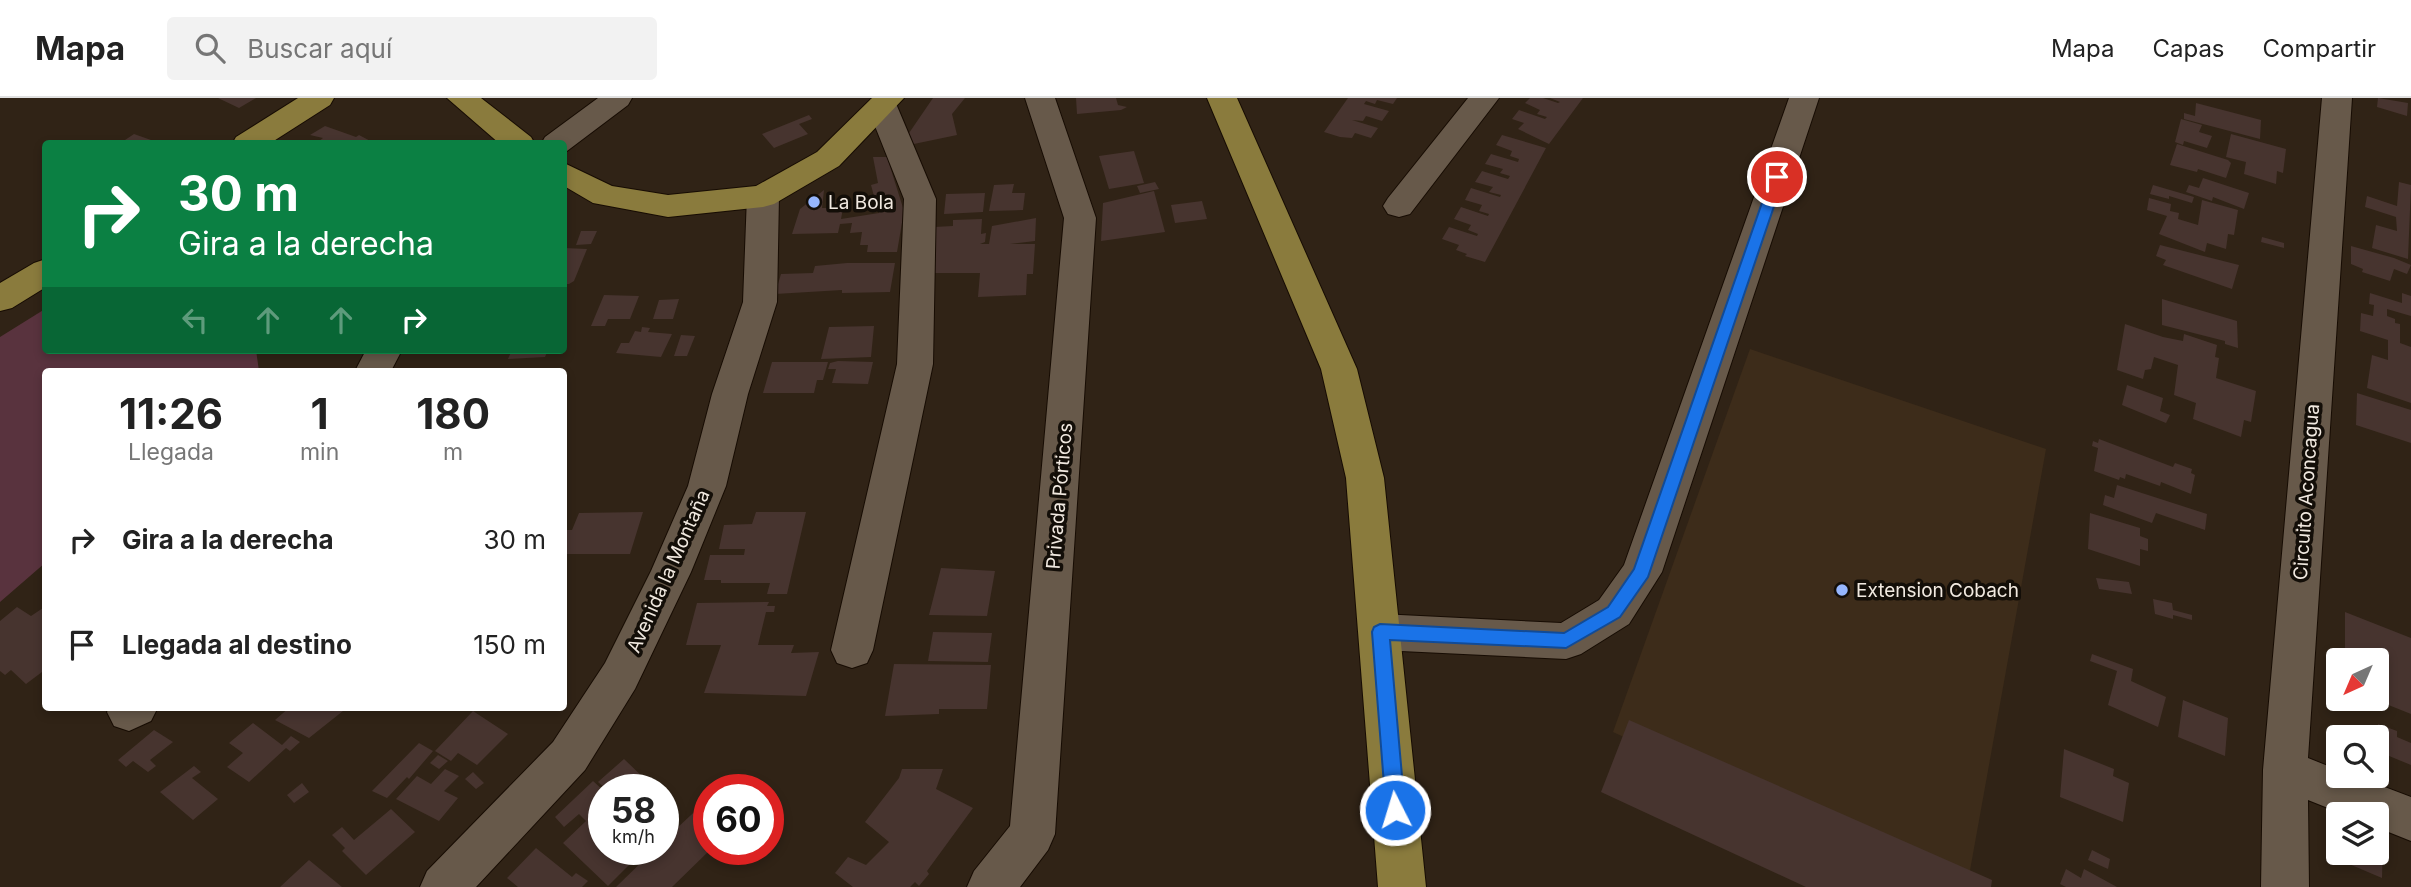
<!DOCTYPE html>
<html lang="es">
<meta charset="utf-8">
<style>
body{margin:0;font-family:Inter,sans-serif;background:#f2f2f2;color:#222;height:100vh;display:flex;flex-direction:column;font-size:26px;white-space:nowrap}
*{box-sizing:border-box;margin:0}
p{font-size:23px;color:#767676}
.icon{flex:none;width:38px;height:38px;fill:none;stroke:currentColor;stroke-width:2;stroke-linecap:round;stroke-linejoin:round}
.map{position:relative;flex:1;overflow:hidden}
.sheet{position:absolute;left:42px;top:270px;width:525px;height:343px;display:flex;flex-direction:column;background:#fff;border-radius:7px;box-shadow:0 4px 10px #0003}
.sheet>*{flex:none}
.hud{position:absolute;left:42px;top:42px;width:525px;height:214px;border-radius:7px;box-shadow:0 4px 10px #0003;background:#0b8043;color:#fff;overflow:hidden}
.needle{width:46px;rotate:224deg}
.buttons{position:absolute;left:2326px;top:550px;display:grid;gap:14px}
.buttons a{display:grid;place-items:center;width:63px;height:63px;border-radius:7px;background:#fff;box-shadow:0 4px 10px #0003;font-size:35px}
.speed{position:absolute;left:588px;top:676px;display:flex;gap:14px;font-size:35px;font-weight:700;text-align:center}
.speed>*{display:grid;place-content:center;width:91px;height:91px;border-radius:50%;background:#fff;box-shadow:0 4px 10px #0003;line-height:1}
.speed small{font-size:18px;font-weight:400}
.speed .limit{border:10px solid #d22;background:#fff;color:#111}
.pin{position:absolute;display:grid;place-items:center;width:60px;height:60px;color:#fff;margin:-30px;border:4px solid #fff;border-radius:50%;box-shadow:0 2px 7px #0007}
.me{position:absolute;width:77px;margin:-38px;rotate:355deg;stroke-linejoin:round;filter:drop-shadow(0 0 5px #0008)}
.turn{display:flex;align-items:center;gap:24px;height:147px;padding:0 21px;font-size:32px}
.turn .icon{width:91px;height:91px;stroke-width:2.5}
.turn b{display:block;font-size:49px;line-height:60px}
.lanes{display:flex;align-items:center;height:66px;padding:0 21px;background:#0003;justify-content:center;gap:35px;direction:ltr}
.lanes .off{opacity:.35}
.eta{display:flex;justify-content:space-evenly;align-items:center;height:119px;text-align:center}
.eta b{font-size:42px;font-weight:700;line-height:49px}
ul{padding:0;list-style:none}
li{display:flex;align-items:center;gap:21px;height:105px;padding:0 21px}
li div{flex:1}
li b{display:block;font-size:26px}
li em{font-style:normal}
header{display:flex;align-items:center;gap:42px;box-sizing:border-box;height:98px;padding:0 35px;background:#fff;border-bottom:2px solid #e0e0e0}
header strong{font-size:33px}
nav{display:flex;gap:38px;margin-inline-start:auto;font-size:24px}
.search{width:490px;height:63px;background:#f2f2f2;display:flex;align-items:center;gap:18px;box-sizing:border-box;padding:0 24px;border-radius:7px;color:#767676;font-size:26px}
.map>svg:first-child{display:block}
.built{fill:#3d2c1a}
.green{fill:#59333e}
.building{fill:#47342f}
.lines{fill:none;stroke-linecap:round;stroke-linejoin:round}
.minor-casing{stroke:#170c03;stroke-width:2}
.major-casing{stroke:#170c03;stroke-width:2}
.minor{fill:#67594a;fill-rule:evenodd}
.major{fill:#8a7b3d;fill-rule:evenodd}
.route{fill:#1a73e8;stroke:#114b97;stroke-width:2}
.poi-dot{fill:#96b6fd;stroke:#130e08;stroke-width:2.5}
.labels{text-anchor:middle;stroke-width:7;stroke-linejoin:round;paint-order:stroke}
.poi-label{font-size:19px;fill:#f1e9e0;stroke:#130e08;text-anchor:start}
.street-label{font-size:19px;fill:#f1e9e0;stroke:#130e08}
</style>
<header>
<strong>Mapa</strong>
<div class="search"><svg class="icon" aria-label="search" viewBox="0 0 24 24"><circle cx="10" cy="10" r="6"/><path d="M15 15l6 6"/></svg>Buscar aquí</div>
<nav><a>Mapa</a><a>Capas</a><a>Compartir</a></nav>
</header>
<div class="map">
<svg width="2411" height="789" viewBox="0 0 2411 789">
<rect width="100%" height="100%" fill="#302316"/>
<path class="built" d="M1750,251l296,100 -79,438h-18l-336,-155z"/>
<path class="green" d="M45,211l1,41h210l3,21h-213l-1,192 -45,39v-265z"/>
<path class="building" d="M218,0h38l-17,10z
M933,0h32l-13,16 5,21 -48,10 -2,-9z
M1076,0h40l2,7 9,2 -6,3 -44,4z
M1348,0h49l-4,6 -16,-4 -2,4 -9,-3 -2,3 25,7 -7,10 -16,-5 -3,5 -11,-1 26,8 -7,10 -16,-5 -3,5 -12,-1 -16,-5z
M1530,0h13l15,5 2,-1 -10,-4h33l-34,46 -31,-15 6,-6 -12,-4 7,-9 26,9 2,-2 -10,-3 3,-4 -15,-7z
M2378,0l30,5 -1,13 -30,-9z
M2196,5l65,17 -1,19 -76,-20v-6l11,3z
M809,17l3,4 -13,5 9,10 -34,14 -12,-14z
M2181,21l21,6 -3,7 13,4 -5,12 -23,-7 -1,4 -8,-3z
M325,28l31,11 3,-2 17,9h-61l8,-6 -13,-3z
M134,36l17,6 -5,4h-27z
M2231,36l55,15 -3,24 -6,-2 -1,13 -32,-10 2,-12 -20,-5z
M1502,37l44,13 -61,114 -20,-6 2,-2 -11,-4 3,-5 -17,-6 7,-12 28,9 1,-2 -10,-4 3,-5 -17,-6 7,-12 27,9 1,-2 -10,-3 3,-6 -17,-5 6,-12 29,9 1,-2 -12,-3 4,-5 -18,-5 7,-11 26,8 2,-3 -10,-3 3,-4 -18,-5 6,-10 27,8 1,-3 -9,-3 2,-5 -16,-6z
M2177,46l51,16 3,3 -5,15 -28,-9 -1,3 -27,-7z
M1134,53l10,32 -35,6 -10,-33z
M873,59h14l17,54 -7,41h-30l1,-7h-8l2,-13 -12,1 2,-10 -12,1 -2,9 -46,1 8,-25 24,-19 -2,18h21l-2,11 38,-6 2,-14 -6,1 -4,-15 7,-2z
M2203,80l46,15 -5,16 -31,-12 -1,4 -26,-9 3,-7 10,3z
M1155,84l4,7 -19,4 -3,-7z
M2399,84l12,3 -3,74 -36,-11 4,-23 21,6 -1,-14 -31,-10 2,-11 30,10z
M1014,86l-2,9h13l-2,17 -34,1 5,-26z
M2153,87l41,12 -2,6 -23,-7v3l-19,-5z
M1154,93l11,41 -64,9 2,-38z
M985,95l-2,19 -39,2 2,-20z
M2149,100l22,6 -1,7 9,2 -1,6 20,6 4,-25 36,10 -4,25 -6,-1 -2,15 -19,-6 -2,9 -46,-18 8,-18 -20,-6z
M1202,103l5,18 -32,4 -4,-18z
M1036,120l-1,23 -25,3h25l-2,30h-6l-1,21 -48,2 2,-24h-59l13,-46 19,-1v-6l29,-1 -1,15 5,-1 -1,9 -5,2h9l3,-18z
M581,133h16l-6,13 -15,1z
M2262,139l22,6v5l-23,-6z
M2160,147l79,20 -7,24 -69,-24 3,-5 -10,-4z
M2351,148l43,12 17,7 -4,9 -13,-5 -4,12 -28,-9 1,-3 -12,-5z
M564,150l23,1 -13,32 -5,3h-5z
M847,165h48l-5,29 -48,1v-3l-67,4 6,-20 32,-1 2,-7z
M2370,195l32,10v-10l9,3v20l-24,-7v7l8,3v4l5,1v19l11,4v56l-44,-15 5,-33 16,5v-20l-28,-9 1,-18 12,3 1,-11 -5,-1z
M604,197l35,1 -9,23h-22l-3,7h-14z
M679,201l-6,20h-20l6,-19z
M2162,201l75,22 1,27 -13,-4v-3l-63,-16z
M2125,226l38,13 20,4 1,-7 33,11 -2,12 4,1 -3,20 40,13 -5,31 -7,-2 -3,17 -48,-18 3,-16 -22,-8 4,-30 -24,-8 -3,12 -6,1 -2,9 -26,-9z
M874,228l-3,31 -50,2 8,-32z
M642,229l8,1 -2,4 24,2 -11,23 -45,-4 5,-10h8l6,-12 6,1z
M681,237l14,1 -8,20h-13z
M508,252h40l-3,7 -37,2 3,-7 -4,1z
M838,263l35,1 -5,22 -36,-1 4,-14h-8l2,-6z
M772,264h56l-5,18h-6l-3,13h-51z
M2127,287l36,13 -3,13 10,4 -4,8 -44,-18z
M2357,295l54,17v33l-55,-18z
M2099,341l74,28 2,-4 17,6 -1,4 4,2 -4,19 -30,-12 -1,4 -34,-12 -1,5 -5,-2 -1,3 -25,-9 4,-23 -6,-2 1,-5 5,2z
M2117,387l90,29 -2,16 -49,-17 -4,10 -49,-18 2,-10 9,3z
M643,414l-13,42h-66v-24h8l7,-17z
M756,414h50l-19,82h-20l3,-11h-49v-3h-17l6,-25h34l1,-6h-26l5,-24 28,-1z
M2090,415l50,15v8l8,3v12l-8,-2v17l-52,-17z
M941,470l54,3 -8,45 -58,-1z
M2096,480l33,4 3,12 -33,-5z
M2153,501l19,4 1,7 19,5v5l-19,-5v4l-18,-5z
M769,504l-2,4h8l-1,6h-8l-8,33h36l-3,8 28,-1 -13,44 -102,-3 17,-48h-35l11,-42z
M46,508v63l-20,15 -15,-14 -6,5 -5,-4v-50l17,-14 14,9z
M2345,514l66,26v76l-35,-14v-40h-31z
M933,534l59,1 -4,29 -60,-1z
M2092,556l41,15 -2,12 35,16 -8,30 -50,-22 9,-34 -27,-10z
M894,566l97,1 -4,44h-48v5l-54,2z
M2183,602l45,18 -3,38 -47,-19z
M290,609h58l-39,31 -34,-18z
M473,613l35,23 -31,31 -19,-12 -7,8 -16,-10z
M1629,622l363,160 -1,7h-185l-205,-95z
M253,625l29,22 9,-9 9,6 -10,9 -4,-3 -37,34 -22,-15 16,-14 -14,-10z
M2378,626l19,7v6l14,6v22l-34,-14z
M154,632l19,12 -23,18 6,6 -8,6 -15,-11 -7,6 -8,-7z
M419,645l14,8 -24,28 -2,-2 -20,21 -15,-7z
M2064,651l50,20 -1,7 16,7 -6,39 -63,-25z
M438,657l10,6 -9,8 -9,-6z
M624,661l23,22 -9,8h-32l-8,-7z
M194,668l7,6 -9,6 26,21 -25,21 -33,-28z
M445,671l14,7 -15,15 14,7 -19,23 -43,-22 21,-23 14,8z
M902,671h41l-7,20 37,19 -46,63 2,3 -10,12 -4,-4 -5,5h-57l-18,-14 13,-16 18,8 23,-23 -24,-20 34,-44z
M473,674l11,11 -8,6 -11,-10z
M593,683l11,10v58h41l-37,37 -45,-43 23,-22 -7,-7 -15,13 -9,-10z
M302,685l7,9 -15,11 -7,-8z
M706,703l3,2v46h2l-39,38h-56l39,-38h8v-19l7,-6 6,5z
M391,711l24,23 -49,43 -24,-24 3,-3 -13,-13 10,-8 12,13z
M2376,738l7,3 -1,39 -40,-17 1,-9h33z
M536,750l36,29 4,-4 12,8 -6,6h-64l-11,-9z
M2092,752l18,9 -2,10 -20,-9z
M309,762l33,27h-62z
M2066,771l15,9 3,-9 33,18h-51l-6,-3z"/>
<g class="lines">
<g class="minor-casing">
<path id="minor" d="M598,0h34l-4,7 -61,46 -3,1v-8h-23l4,-7z
M887,0l6,1 4,7 39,93 -3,165 -60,286 -6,13 -15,5 -15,-5 -6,-13 66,-286 7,-165 -37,-93 4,-7z
M1025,0h30l41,120 -41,616 -7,16 -28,37h-53l7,-16 36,-45 54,-608z
M1468,0h31l-89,116 -11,3 -11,-3 -5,-8 5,-8z
M1789,0h30l-157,474 -33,52 -48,30 -15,5 -186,-9 -15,-5 -6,-13 6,-13 15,-5 181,9 38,-23 25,-35z
M2322,0h30l-44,660 30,12v5h15l58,22v44l-35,-14v-13h-33l-35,-14 1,87h-48l2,-117z
M763,87l11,3 5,8 -2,106 -29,92 -22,92 -35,86 -56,117 -50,81 -109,117h-56l7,-16 126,-129 52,-79 46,-92 37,-85 24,-92 31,-92 4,-106 5,-8z
M366,252h36l-11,21h-36z
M110,609h48l-7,14 -22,10 -15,-5 -7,-14z"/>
</g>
<g class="major-casing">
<path id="major" d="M298,0h36l-4,7 -61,39h-37l4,-7z
M447,0h34l50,39 4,7h-35z
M872,0h32l-65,68 -65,38 -11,3 -95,10 -75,-14 -29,-17v-23l48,23 56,9 88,-9 61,-34z
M1207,0h30l120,271 27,109 42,409h-48l-32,-409 -25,-109z
M46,161v28l-34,21 -12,3v-28l34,-20z"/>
</g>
<use href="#minor" class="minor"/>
<use href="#major" class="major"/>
</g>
<path class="route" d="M1777,75l7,4 -136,400 -28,40 -54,31 -176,-8 15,170 -3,7 -7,2 -6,-2 -3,-7 -14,-178 2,-5 6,-3 184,9 44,-26 26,-38 137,-392z"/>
<g class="poi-dot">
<circle cx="814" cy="104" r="7"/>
<circle cx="1842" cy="492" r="7"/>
</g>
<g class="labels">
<g class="poi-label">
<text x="828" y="111">La Bola</text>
<text x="1856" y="499">Extension Cobach</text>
</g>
<g class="street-label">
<text transform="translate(2306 394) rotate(-86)" y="7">Circuito Aconcagua</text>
<text transform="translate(1059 398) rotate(-85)" y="7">Privada Pórticos</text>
<text transform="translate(668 473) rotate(-66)" y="7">Avenida la Montaña</text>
</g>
</g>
</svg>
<div class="buttons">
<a><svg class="needle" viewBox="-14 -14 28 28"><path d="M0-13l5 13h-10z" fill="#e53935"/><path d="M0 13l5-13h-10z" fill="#767676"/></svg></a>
<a><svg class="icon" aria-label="search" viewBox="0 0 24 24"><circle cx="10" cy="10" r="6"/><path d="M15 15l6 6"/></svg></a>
<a><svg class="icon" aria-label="layers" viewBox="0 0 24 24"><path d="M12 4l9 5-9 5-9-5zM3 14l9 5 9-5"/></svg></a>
</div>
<div class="speed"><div>58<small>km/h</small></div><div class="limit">60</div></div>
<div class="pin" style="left:1777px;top:79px;background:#d93025"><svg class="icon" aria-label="arrive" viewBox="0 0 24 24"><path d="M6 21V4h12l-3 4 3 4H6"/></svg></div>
<svg class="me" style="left:1395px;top:712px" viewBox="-20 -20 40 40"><circle r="17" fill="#1a73e8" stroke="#fff" stroke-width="3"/><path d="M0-11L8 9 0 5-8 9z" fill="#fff"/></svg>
<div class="hud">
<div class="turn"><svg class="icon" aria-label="right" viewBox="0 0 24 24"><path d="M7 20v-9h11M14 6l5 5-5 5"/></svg><div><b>30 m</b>Gira a la derecha</div></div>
<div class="lanes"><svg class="icon off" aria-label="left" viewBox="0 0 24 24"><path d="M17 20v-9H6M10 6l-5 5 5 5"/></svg><svg class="icon off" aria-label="ahead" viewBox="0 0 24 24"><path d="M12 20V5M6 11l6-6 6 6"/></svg><svg class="icon off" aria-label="ahead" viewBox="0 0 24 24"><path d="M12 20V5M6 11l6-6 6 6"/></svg><svg class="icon" aria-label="right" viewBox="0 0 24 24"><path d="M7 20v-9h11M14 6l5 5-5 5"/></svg></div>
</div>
<section class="sheet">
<div class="eta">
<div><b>11:26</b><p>Llegada</p></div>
<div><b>1</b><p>min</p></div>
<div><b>180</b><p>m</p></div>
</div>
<ul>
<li><svg class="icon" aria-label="right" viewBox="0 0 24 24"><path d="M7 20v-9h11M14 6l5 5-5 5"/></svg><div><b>Gira a la derecha</b></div><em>30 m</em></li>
<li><svg class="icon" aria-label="arrive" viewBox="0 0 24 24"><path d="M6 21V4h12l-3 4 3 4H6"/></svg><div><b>Llegada al destino</b></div><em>150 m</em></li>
</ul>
</section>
</div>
